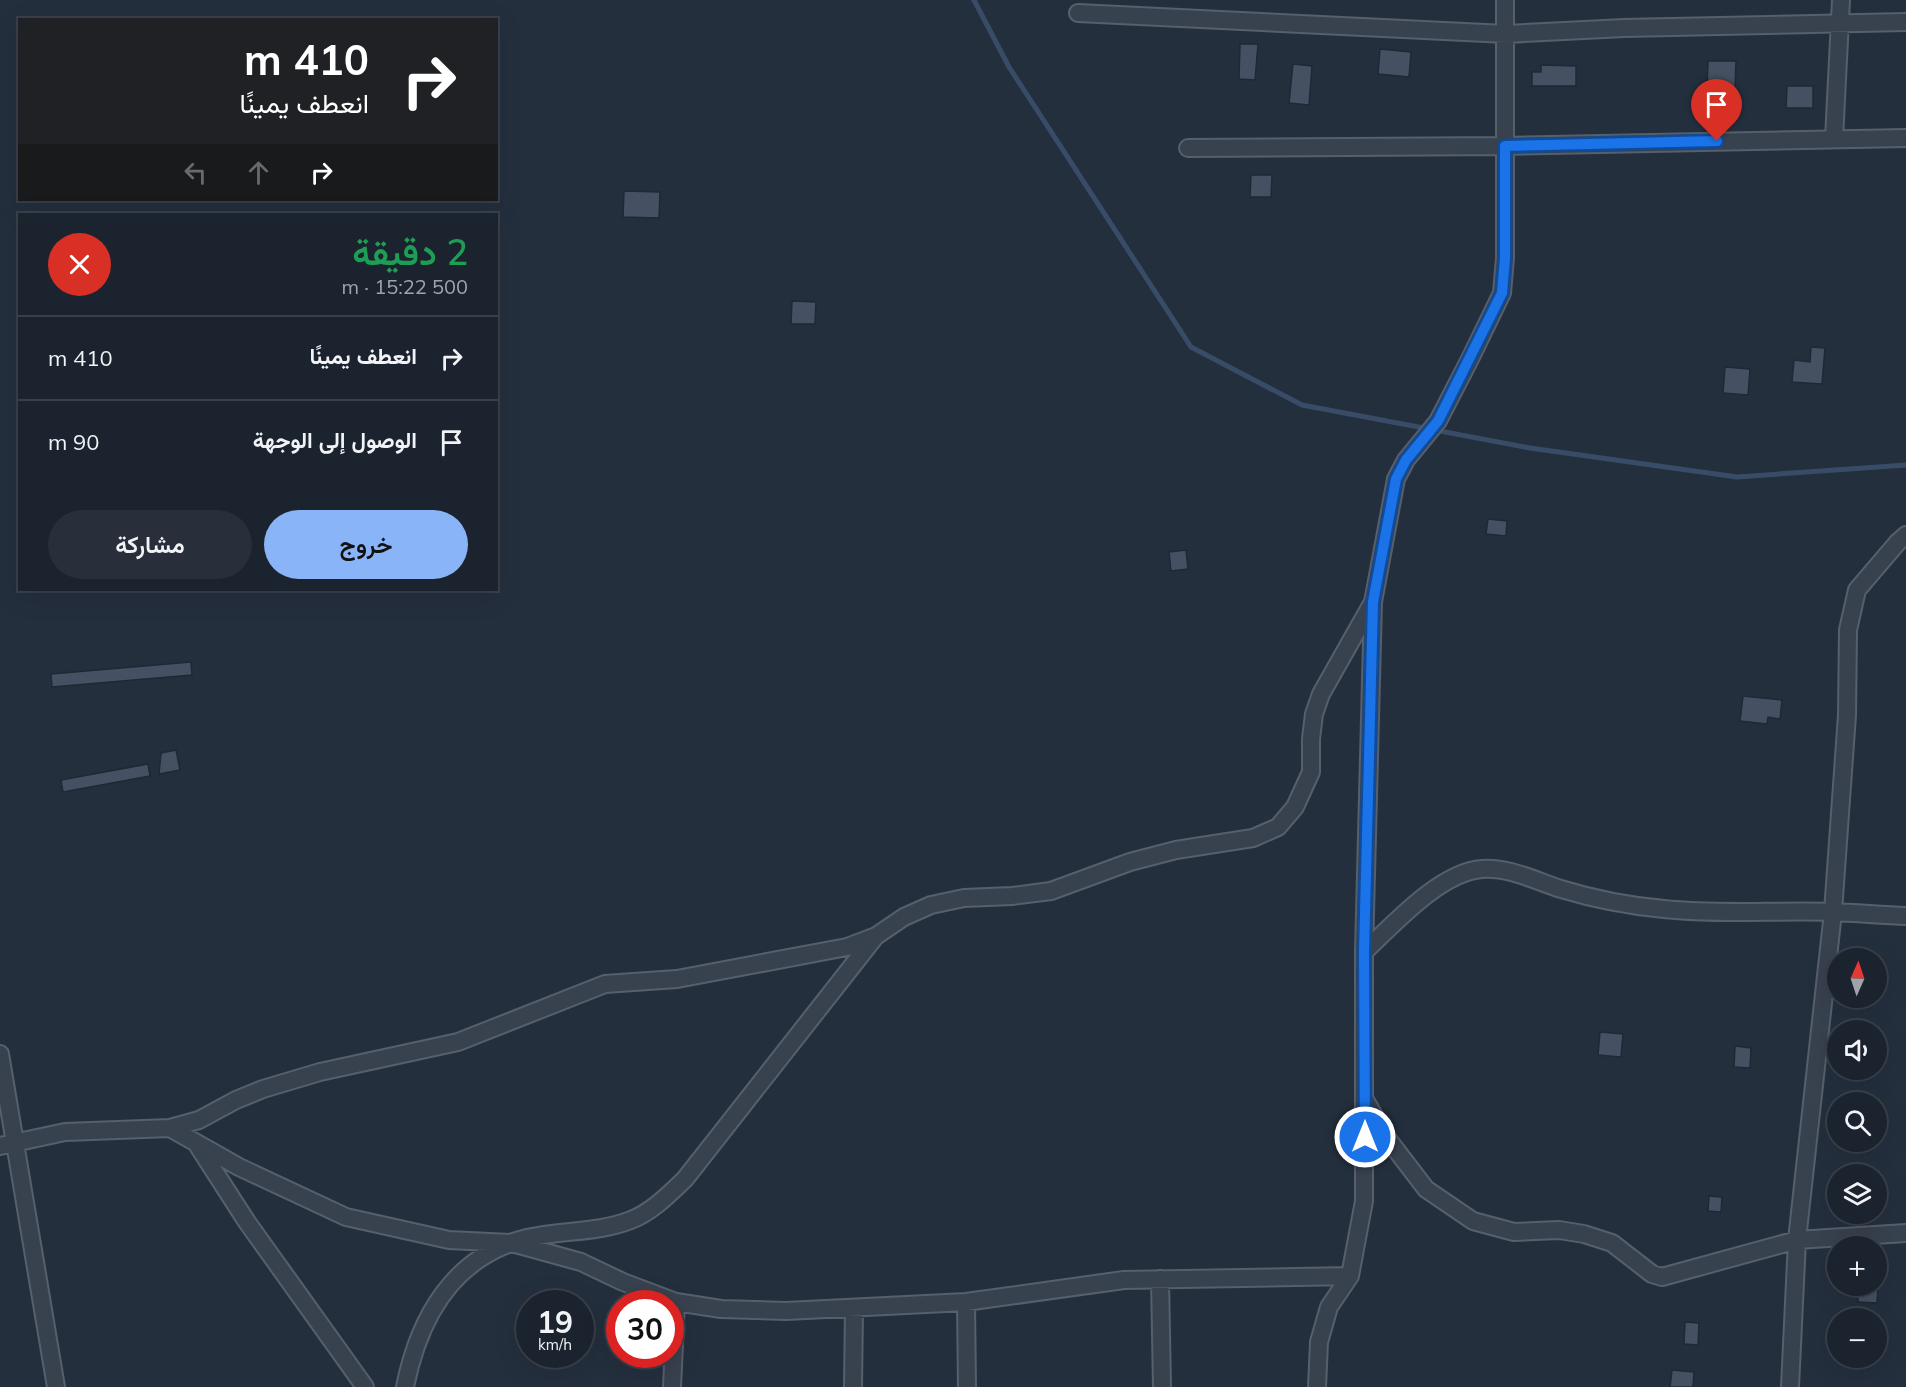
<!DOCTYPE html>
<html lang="ar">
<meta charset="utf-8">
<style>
body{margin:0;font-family:Mulish,Vazirmatn,sans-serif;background:#282f3a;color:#f1f3f6;direction:rtl;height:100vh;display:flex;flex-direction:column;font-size:22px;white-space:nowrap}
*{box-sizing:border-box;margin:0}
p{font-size:20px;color:#a0a4aa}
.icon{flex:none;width:33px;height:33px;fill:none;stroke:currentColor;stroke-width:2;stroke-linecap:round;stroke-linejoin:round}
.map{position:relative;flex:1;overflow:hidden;direction:ltr}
.side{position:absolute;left:18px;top:213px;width:480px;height:378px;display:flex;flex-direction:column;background:#1b232e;border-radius:0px;box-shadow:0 6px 24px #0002,0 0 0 2px #39404a;direction:rtl}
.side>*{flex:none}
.guide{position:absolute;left:18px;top:18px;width:480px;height:183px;border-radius:0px;box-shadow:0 6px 24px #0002,0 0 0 2px #39404a;direction:rtl;background:#202124;color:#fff;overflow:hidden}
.needle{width:39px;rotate:3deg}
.fabs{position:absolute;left:1827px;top:948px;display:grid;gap:12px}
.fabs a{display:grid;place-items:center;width:60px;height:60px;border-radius:50%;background:#1b232e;box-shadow:0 6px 24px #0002,0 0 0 2px #39404a;font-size:30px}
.speed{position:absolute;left:516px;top:1290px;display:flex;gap:12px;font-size:30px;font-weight:700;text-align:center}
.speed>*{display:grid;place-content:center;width:78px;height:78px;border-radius:50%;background:#1b232e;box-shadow:0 6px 24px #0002,0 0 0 2px #39404a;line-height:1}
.speed small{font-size:15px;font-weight:400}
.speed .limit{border:9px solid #d22;background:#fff;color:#111}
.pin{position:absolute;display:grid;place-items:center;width:51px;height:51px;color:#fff;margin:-62px -26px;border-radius:50% 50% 50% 0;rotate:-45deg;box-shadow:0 0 6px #0007}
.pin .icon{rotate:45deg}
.me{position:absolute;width:66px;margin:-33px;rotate:0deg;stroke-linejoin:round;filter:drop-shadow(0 0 4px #0008)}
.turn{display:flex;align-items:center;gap:21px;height:126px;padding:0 30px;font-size:27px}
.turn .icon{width:78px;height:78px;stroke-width:2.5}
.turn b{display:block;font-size:42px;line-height:51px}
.lanes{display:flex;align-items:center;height:57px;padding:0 30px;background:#0003;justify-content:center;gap:30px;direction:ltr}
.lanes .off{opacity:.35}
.round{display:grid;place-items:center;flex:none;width:63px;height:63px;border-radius:32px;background:#282f3a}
.summary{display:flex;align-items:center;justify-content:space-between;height:102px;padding:0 30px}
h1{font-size:36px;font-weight:600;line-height:45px;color:#1e9e55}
.button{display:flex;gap:12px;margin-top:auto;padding:12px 30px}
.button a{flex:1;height:69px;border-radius:36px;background:#8ab4f8;color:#111;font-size:24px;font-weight:600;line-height:69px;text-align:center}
.button a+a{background:#282f3a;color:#f1f3f6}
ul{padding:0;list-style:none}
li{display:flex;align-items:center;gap:18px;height:84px;padding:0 30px;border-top:2px solid #39404a}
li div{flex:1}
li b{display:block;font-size:22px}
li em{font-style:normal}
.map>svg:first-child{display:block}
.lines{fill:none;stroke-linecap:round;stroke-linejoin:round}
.stream{stroke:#394c67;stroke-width:5}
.building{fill:#455162;stroke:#1f2835;stroke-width:1.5}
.minor-casing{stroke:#565f6c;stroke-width:20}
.minor{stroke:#38414e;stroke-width:16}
.route-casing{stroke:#114b97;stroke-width:15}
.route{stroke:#1a73e8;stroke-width:10}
</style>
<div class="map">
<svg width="1906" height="1387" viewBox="0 0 1906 1387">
<rect width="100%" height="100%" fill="#242f3e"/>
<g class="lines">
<path class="stream" d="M974,0l35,67 182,280 111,58 228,43 207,29 169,-12"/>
</g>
<path class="building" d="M1240,44h18l-3,36 -16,-1z
M1380,49l31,3 -2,25 -31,-3z
M1708,61h28l-2,53 -28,-1z
M1293,64l19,2 -3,39 -20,-2z
M1541,65l35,1v20h-44v-14h9z
M1787,86h26v22h-27z
M1251,175h21l-1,22h-21z
M624,191l36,1 -1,26 -36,-1z
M792,301l24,1 -1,22h-24z
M1811,347l14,1 -3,36 -30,-2 2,-22 16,2z
M1725,367l25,2 -2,26 -25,-2z
M1488,519l19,2 -1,15 -20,-2z
M1186,550l2,19 -17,2 -2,-19z
M191,662l1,13 -140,12 -1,-13z
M1743,696l39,4 -2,19 -12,-2 -1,7 -27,-3z
M176,750l4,20 -21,4 2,-21z
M148,764l2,12 -87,16 -2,-12z
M1600,1032l23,2 -2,23 -23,-2z
M1735,1046l16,2 -1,20 -16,-1z
M1709,1196l13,1 -1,15 -13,-1z
M1858,1286h20l-1,17 -19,-1z
M1685,1322l14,1 -1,22 -14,-1z
M1672,1370l22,2 -1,15h-23z"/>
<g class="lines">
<g class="minor-casing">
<path id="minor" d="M1078,13l428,21 118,-6 282,-6
M1834,139l7,-139
M1188,148l317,-2 401,-8
M1364,952c29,-27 76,-80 118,-83 27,-2 54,12 79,20 33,10 69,17 103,20 56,6 113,1 169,3 24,1 49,3 73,4
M0,1054l56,333
M1365,1100l22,38 39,51 47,32 41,11 45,-2 25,4 28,9 40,31 10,3 135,-37 109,-7
M170,1128l69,39 107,50 103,23 63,3 69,19 42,20 53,20 45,7 65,2 180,-9 158,-22 226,-4
M0,1146l65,-14 105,-4 29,-8 37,-20 27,-11 57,-17 138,-30 147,-58 72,-5 170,-32 29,-11 28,-19 27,-12 33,-7 48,-2 39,-5 79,-29 46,-12 77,-12 25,-11 17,-20 16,-35v-33l3,-25 7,-20 52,-92
M198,1146l49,76 118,165
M1160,1279l2,108
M966,1302l1,85
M405,1387c14,-70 49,-131 122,-149 34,-8 71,-5 104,-18 21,-8 38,-26 54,-41l190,-242
M672,1387l4,-85
M853,1387l1,-79
M1317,1387l2,-45 10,-35 21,-31 14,-75v-249l9,-350 23,-123 10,-19 32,-39 32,-62 32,-66 3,-35v-258
M1790,1387l7,-147 36,-328 14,-197 1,-85 9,-40 41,-48 8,-7"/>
</g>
<use href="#minor" class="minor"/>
</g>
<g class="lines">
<g class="route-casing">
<path id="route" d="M1365,1137l-1,-185 9,-350 23,-123 10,-19 32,-39 64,-128 3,-35v-112l212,-5"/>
</g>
<use href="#route" class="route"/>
</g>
</svg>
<div class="fabs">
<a><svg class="needle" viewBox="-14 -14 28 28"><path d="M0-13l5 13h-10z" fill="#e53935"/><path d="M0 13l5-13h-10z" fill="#a0a4aa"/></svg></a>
<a><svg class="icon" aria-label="sound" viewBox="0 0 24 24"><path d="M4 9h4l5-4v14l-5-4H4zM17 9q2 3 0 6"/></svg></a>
<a><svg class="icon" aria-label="search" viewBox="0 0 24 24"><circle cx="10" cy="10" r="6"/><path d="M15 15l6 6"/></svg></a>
<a><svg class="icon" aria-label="layers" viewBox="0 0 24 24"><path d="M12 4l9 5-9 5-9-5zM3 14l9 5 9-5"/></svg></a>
<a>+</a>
<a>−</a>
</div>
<div class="speed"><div>19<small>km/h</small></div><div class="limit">30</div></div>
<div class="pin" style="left:1717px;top:141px;background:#d93025"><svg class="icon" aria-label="arrive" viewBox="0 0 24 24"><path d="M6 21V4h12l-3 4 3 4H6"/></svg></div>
<svg class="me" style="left:1365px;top:1137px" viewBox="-20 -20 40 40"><circle r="17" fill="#1a73e8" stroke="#fff" stroke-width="3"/><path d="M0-11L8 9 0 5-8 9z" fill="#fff"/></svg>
<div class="guide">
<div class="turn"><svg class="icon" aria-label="right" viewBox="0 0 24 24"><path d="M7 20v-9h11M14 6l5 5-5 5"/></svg><div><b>410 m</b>انعطف يمينًا</div></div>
<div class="lanes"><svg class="icon off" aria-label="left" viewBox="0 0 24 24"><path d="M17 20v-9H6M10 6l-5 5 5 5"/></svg><svg class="icon off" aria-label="ahead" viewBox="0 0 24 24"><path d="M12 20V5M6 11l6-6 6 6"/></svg><svg class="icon" aria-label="right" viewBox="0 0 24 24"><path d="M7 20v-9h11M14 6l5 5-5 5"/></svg></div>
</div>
<section class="side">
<div class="summary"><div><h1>2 دقيقة</h1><p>500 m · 15:22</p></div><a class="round" style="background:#d93025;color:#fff"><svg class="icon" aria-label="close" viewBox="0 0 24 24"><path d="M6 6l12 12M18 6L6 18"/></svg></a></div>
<ul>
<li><svg class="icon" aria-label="right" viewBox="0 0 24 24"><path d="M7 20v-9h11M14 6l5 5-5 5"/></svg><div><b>انعطف يمينًا</b></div><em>410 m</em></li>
<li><svg class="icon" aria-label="arrive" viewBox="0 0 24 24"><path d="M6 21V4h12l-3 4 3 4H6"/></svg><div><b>الوصول إلى الوجهة</b></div><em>90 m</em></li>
</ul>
<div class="button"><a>خروج</a><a>مشاركة</a></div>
</section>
</div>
